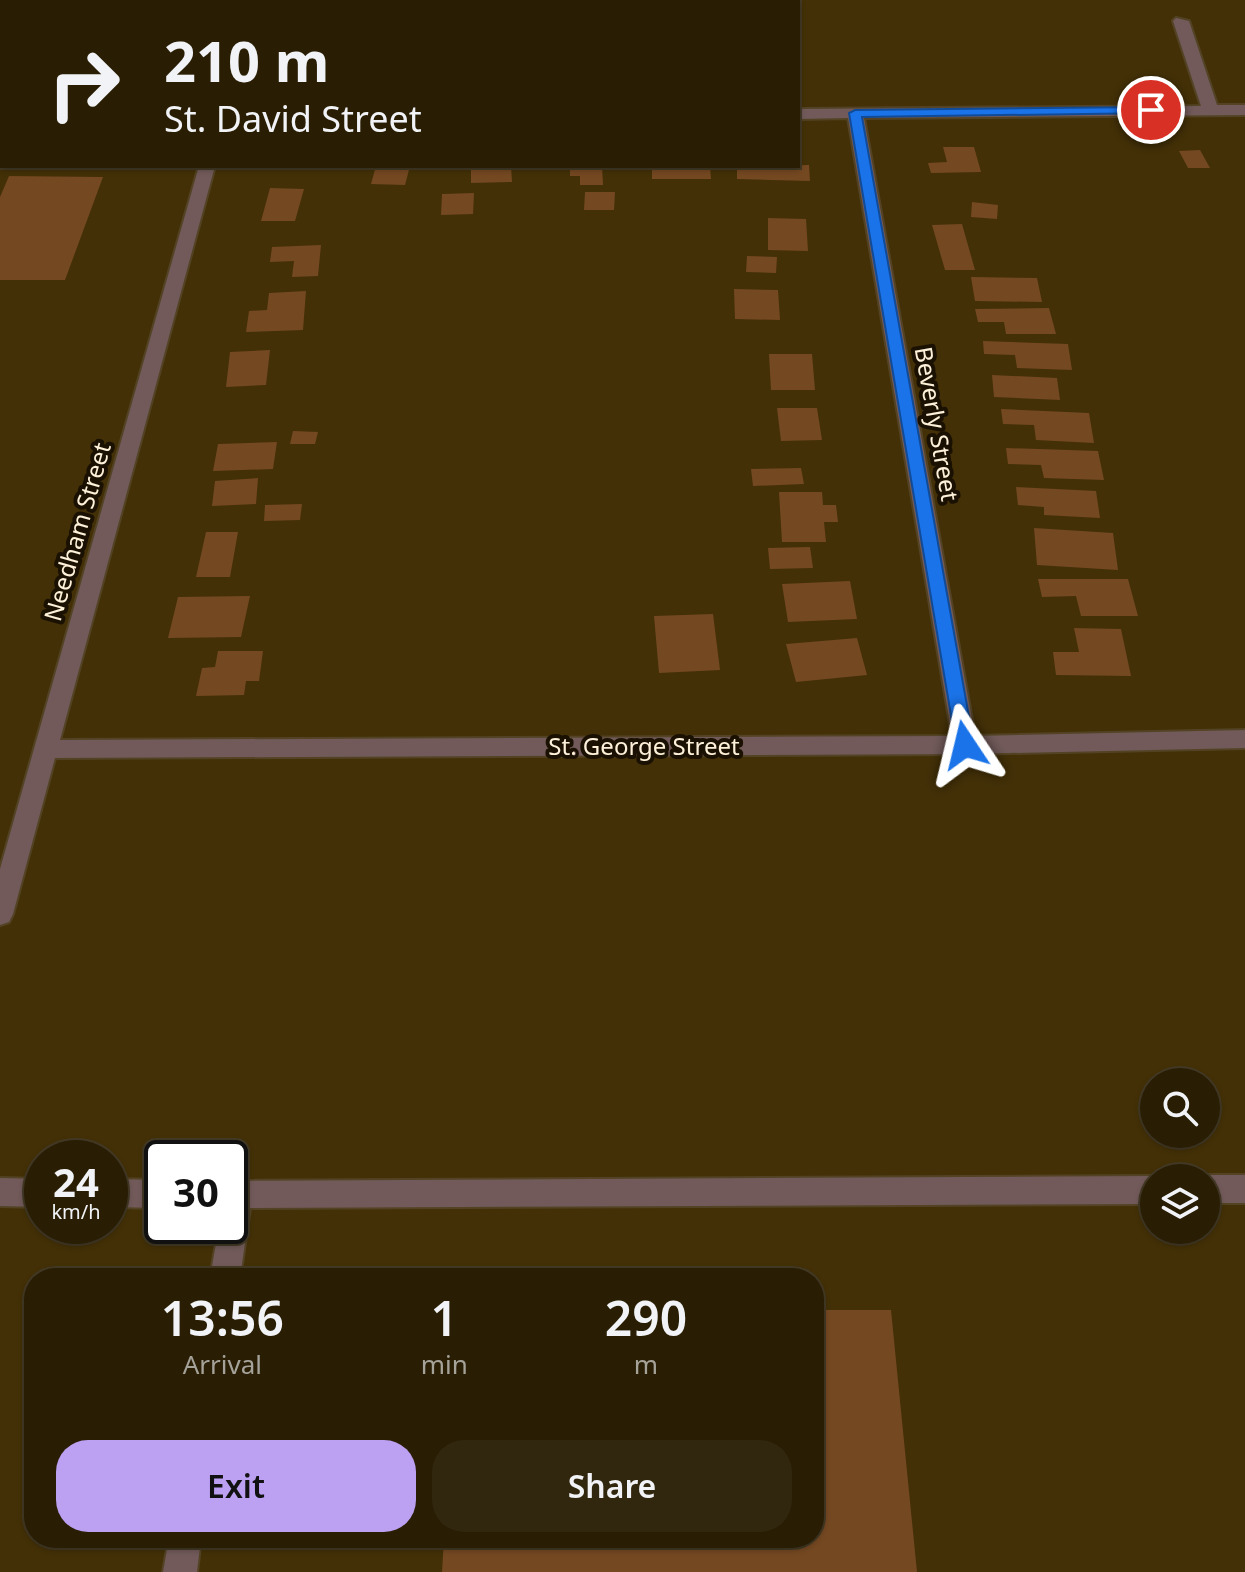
<!DOCTYPE html>
<style>
body{margin:0;font-family:"Noto Sans",sans-serif;background:#31260e;color:#f1f3f6;height:100vh;display:flex;flex-direction:column;font-size:30px;white-space:nowrap}
*{box-sizing:border-box;margin:0}
p{font-size:26px;color:#a5a29a}
.icon{flex:none;width:44px;height:44px;fill:none;stroke:currentColor;stroke-width:2;stroke-linecap:round;stroke-linejoin:round}
.map{position:relative;flex:1;overflow:hidden}
.sheet{position:absolute;left:24px;top:1268px;width:800px;height:280px;display:flex;flex-direction:column;background:#291d04;border-radius:32px;box-shadow:0 2px 6px #0004,0 0 0 2px #453b26}
.sheet>*{flex:none}
.hud{position:absolute;left:0px;top:0px;width:800px;height:168px;box-shadow:0 2px 6px #0004,0 0 0 2px #453b26;background:#291d04;color:#f1f3f6;overflow:hidden}
.buttons{position:absolute;left:1140px;top:1068px;display:grid;gap:16px}
.buttons a{display:grid;place-items:center;width:80px;height:80px;border-radius:50%;background:#291d04;box-shadow:0 2px 6px #0004,0 0 0 2px #453b26;font-size:40px}
.speed{position:absolute;left:24px;top:1140px;display:flex;gap:16px;font-size:40px;font-weight:700;text-align:center}
.speed>*{display:grid;place-content:center;width:104px;height:104px;border-radius:50%;background:#291d04;box-shadow:0 2px 6px #0004,0 0 0 2px #453b26;line-height:1}
.speed small{font-size:20px;font-weight:400}
.speed .limit{border:4px solid #111;border-radius:12px;background:#fff;color:#111}
.pin{position:absolute;display:grid;place-items:center;width:68px;height:68px;color:#fff;margin:-34px;border:4px solid #fff;border-radius:50%;box-shadow:0 2px 8px #0007}
.me{position:absolute;width:88px;margin:-44px;rotate:350deg;stroke-linejoin:round;filter:drop-shadow(0 0 6px #0008)}
.turn{display:flex;align-items:center;gap:28px;height:168px;padding:0 32px;font-size:36px}
.turn .icon{width:104px;height:104px;stroke-width:2.5}
.turn b{display:block;font-size:56px;line-height:68px}
.eta{display:flex;justify-content:space-evenly;align-items:center;height:136px;text-align:center}
.eta b{font-size:48px;font-weight:600;line-height:56px}
.primary-button{display:flex;gap:16px;margin-top:auto;padding:16px 32px}
.primary-button a{flex:1;height:92px;border-radius:32px;background:#bca0f2;color:#111;font-size:32px;font-weight:600;line-height:92px;text-align:center}
.primary-button a+a{background:#31260e;color:#f1f3f6}
.map>svg:first-child{display:block}
.built{fill:#433007;fill-rule:evenodd}
.building{fill:#744821}
.lines{fill:none;stroke-linecap:round;stroke-linejoin:round}
.minor-casing{stroke:#534324;stroke-width:4}
.minor{fill:#715a59;fill-rule:evenodd}
.route{fill:#1a73e8;stroke:#114b97;stroke-width:2}
.labels{text-anchor:middle;stroke-width:8;stroke-linejoin:round;paint-order:stroke}
.street-label{font-size:24px;fill:#fef1da;stroke:#1a1102}
</style>
<div class="map">
<svg width="1245" height="1572" viewBox="0 0 1245 1572">
<rect width="100%" height="100%" fill="#372706"/>
<path class="built" d="M0,0h1245v1572h-1245zM2,2h796v164h-796zM1154,1082h52v52h-52zM42,1158h68v68h-68zM162,1158h68v68h-68zM1154,1178h52v52h-52zM34,1278h780v260h-780z"/>
<path class="building" d="M943,147h31l7,25 -50,1 -3,-10 19,-1z
M1200,150l10,18h-22l-9,-17z
M809,165l1,16 -73,-2v-13z
M273,166h53l-53,3z
M376,166h34l-5,19 -34,-1z
M471,166h40l1,16 -41,1z
M570,166h32l1,19h-23v-9h-10z
M652,166h58l1,13h-59z
M9,176l94,1 -38,103h-65v-83z
M270,188l34,1 -9,32h-34z
M585,192h30l-1,18h-30z
M474,193l-1,21 -32,1 1,-21z
M972,202l26,3 -1,14 -26,-2z
M768,218l38,1 2,32 -40,-1z
M962,224l13,46h-30l-13,-45z
M321,245l-3,31 -26,1 2,-16 -24,1 2,-15z
M747,256l30,1 -1,16 -30,-1z
M971,277l66,1 5,24 -67,-1z
M734,289l44,1 2,30 -45,-1z
M306,291l-3,39 -57,2 3,-21 18,-1 2,-17z
M1049,308l7,26h-50l-2,-12h-26l-3,-13z
M983,341l85,3 4,26 -55,-2 -2,-13 -31,-1z
M270,350l-4,35 -40,2 4,-35z
M769,354h43l3,36h-44z
M992,375l65,3 3,22 -66,-3z
M777,408h40l5,32 -41,1z
M1001,409l88,4 5,30 -58,-3 -2,-15 -31,-1z
M293,431l25,1 -3,12h-25z
M277,442l-4,27 -60,2 5,-27z
M1006,448l92,3 6,29 -60,-2 -3,-13 -33,-1z
M801,468l3,16 -51,2 -2,-17z
M258,478l-2,26 -44,2 3,-25z
M1016,487l80,4 4,27 -56,-3v-8l-26,-2z
M779,492h43l1,13h13l2,17h-14l2,20h-44z
M302,504l-2,16 -36,1 1,-16z
M1034,528l79,5 5,37 -81,-5z
M206,532h32l-8,45h-34z
M810,547l3,21 -43,1 -2,-21z
M1038,579h90l10,37h-57l-5,-20 -34,1z
M850,581l7,38 -69,3 -6,-38z
M250,596l-9,41 -73,1 10,-41z
M713,614l7,56 -61,3 -5,-57z
M1074,628l47,1 10,47 -75,-1 -3,-23h26z
M857,638l10,37 -71,7 -10,-38z
M218,651h45l-4,30h-13l-2,14 -48,1 6,-28 13,-1z
M814,1310h77l26,262h-475l2,-34h370z"/>
<g class="lines">
<g class="minor-casing">
<path id="minor" d="M1176,18l13,3 28,84h28v10l-381,3 111,618 270,-6v18l-280,6 -910,4 -42,156 -4,8 -9,3v-56l199,-703h16l-155,574 892,-4 -104,-618 -50,1v-10l403,-3 -28,-85z
M0,114h2v10h-2z
M1206,1175h39v28h-39v-25h-6z
M1154,1176l4,2h-4v26l-904,4 -10,70h-30l9,-52h11v-45z
M0,1178l42,1v28l-42,-1z
M110,1179l52,1v28l-52,-1z
M169,1538h32l-4,34h-34z"/>
</g>
<use href="#minor" class="minor"/>
</g>
<path class="route" d="M1151,107l4,1v5l-293,4 112,628 -9,6 -9,-6 -107,-632 6,-3z"/>
<g class="labels">
<g class="street-label">
<text transform="translate(936 424) rotate(80)" y="8">Beverly Street</text>
<text transform="translate(78 532) rotate(-74)" y="8">Needham Street</text>
<text x="644" y="755">St. George Street</text>
</g>
</g>
</svg>
<div class="buttons">
<a><svg class="icon" aria-label="search" viewBox="0 0 24 24"><circle cx="10" cy="10" r="6"/><path d="M15 15l6 6"/></svg></a>
<a><svg class="icon" aria-label="layers" viewBox="0 0 24 24"><path d="M12 4l9 5-9 5-9-5zM3 14l9 5 9-5"/></svg></a>
</div>
<div class="speed"><div>24<small>km/h</small></div><div class="limit">30</div></div>
<div class="pin" style="left:1151px;top:110px;background:#d93025"><svg class="icon" aria-label="arrive" viewBox="0 0 24 24"><path d="M6 21V4h12l-3 4 3 4H6"/></svg></div>
<svg class="me" style="left:965px;top:745px" viewBox="-20 -20 40 40"><path d="M0-17L14 15 0 8-14 15z" fill="#1a73e8" stroke="#fff" stroke-width="4"/></svg>
<div class="hud">
<div class="turn"><svg class="icon" aria-label="right" viewBox="0 0 24 24"><path d="M7 20v-9h11M14 6l5 5-5 5"/></svg><div><b>210 m</b>St. David Street</div></div>
</div>
<section class="sheet">
<div class="eta">
<div><b>13:56</b><p>Arrival</p></div>
<div><b>1</b><p>min</p></div>
<div><b>290</b><p>m</p></div>
</div>
<div class="primary-button"><a>Exit</a><a>Share</a></div>
</section>
</div>
